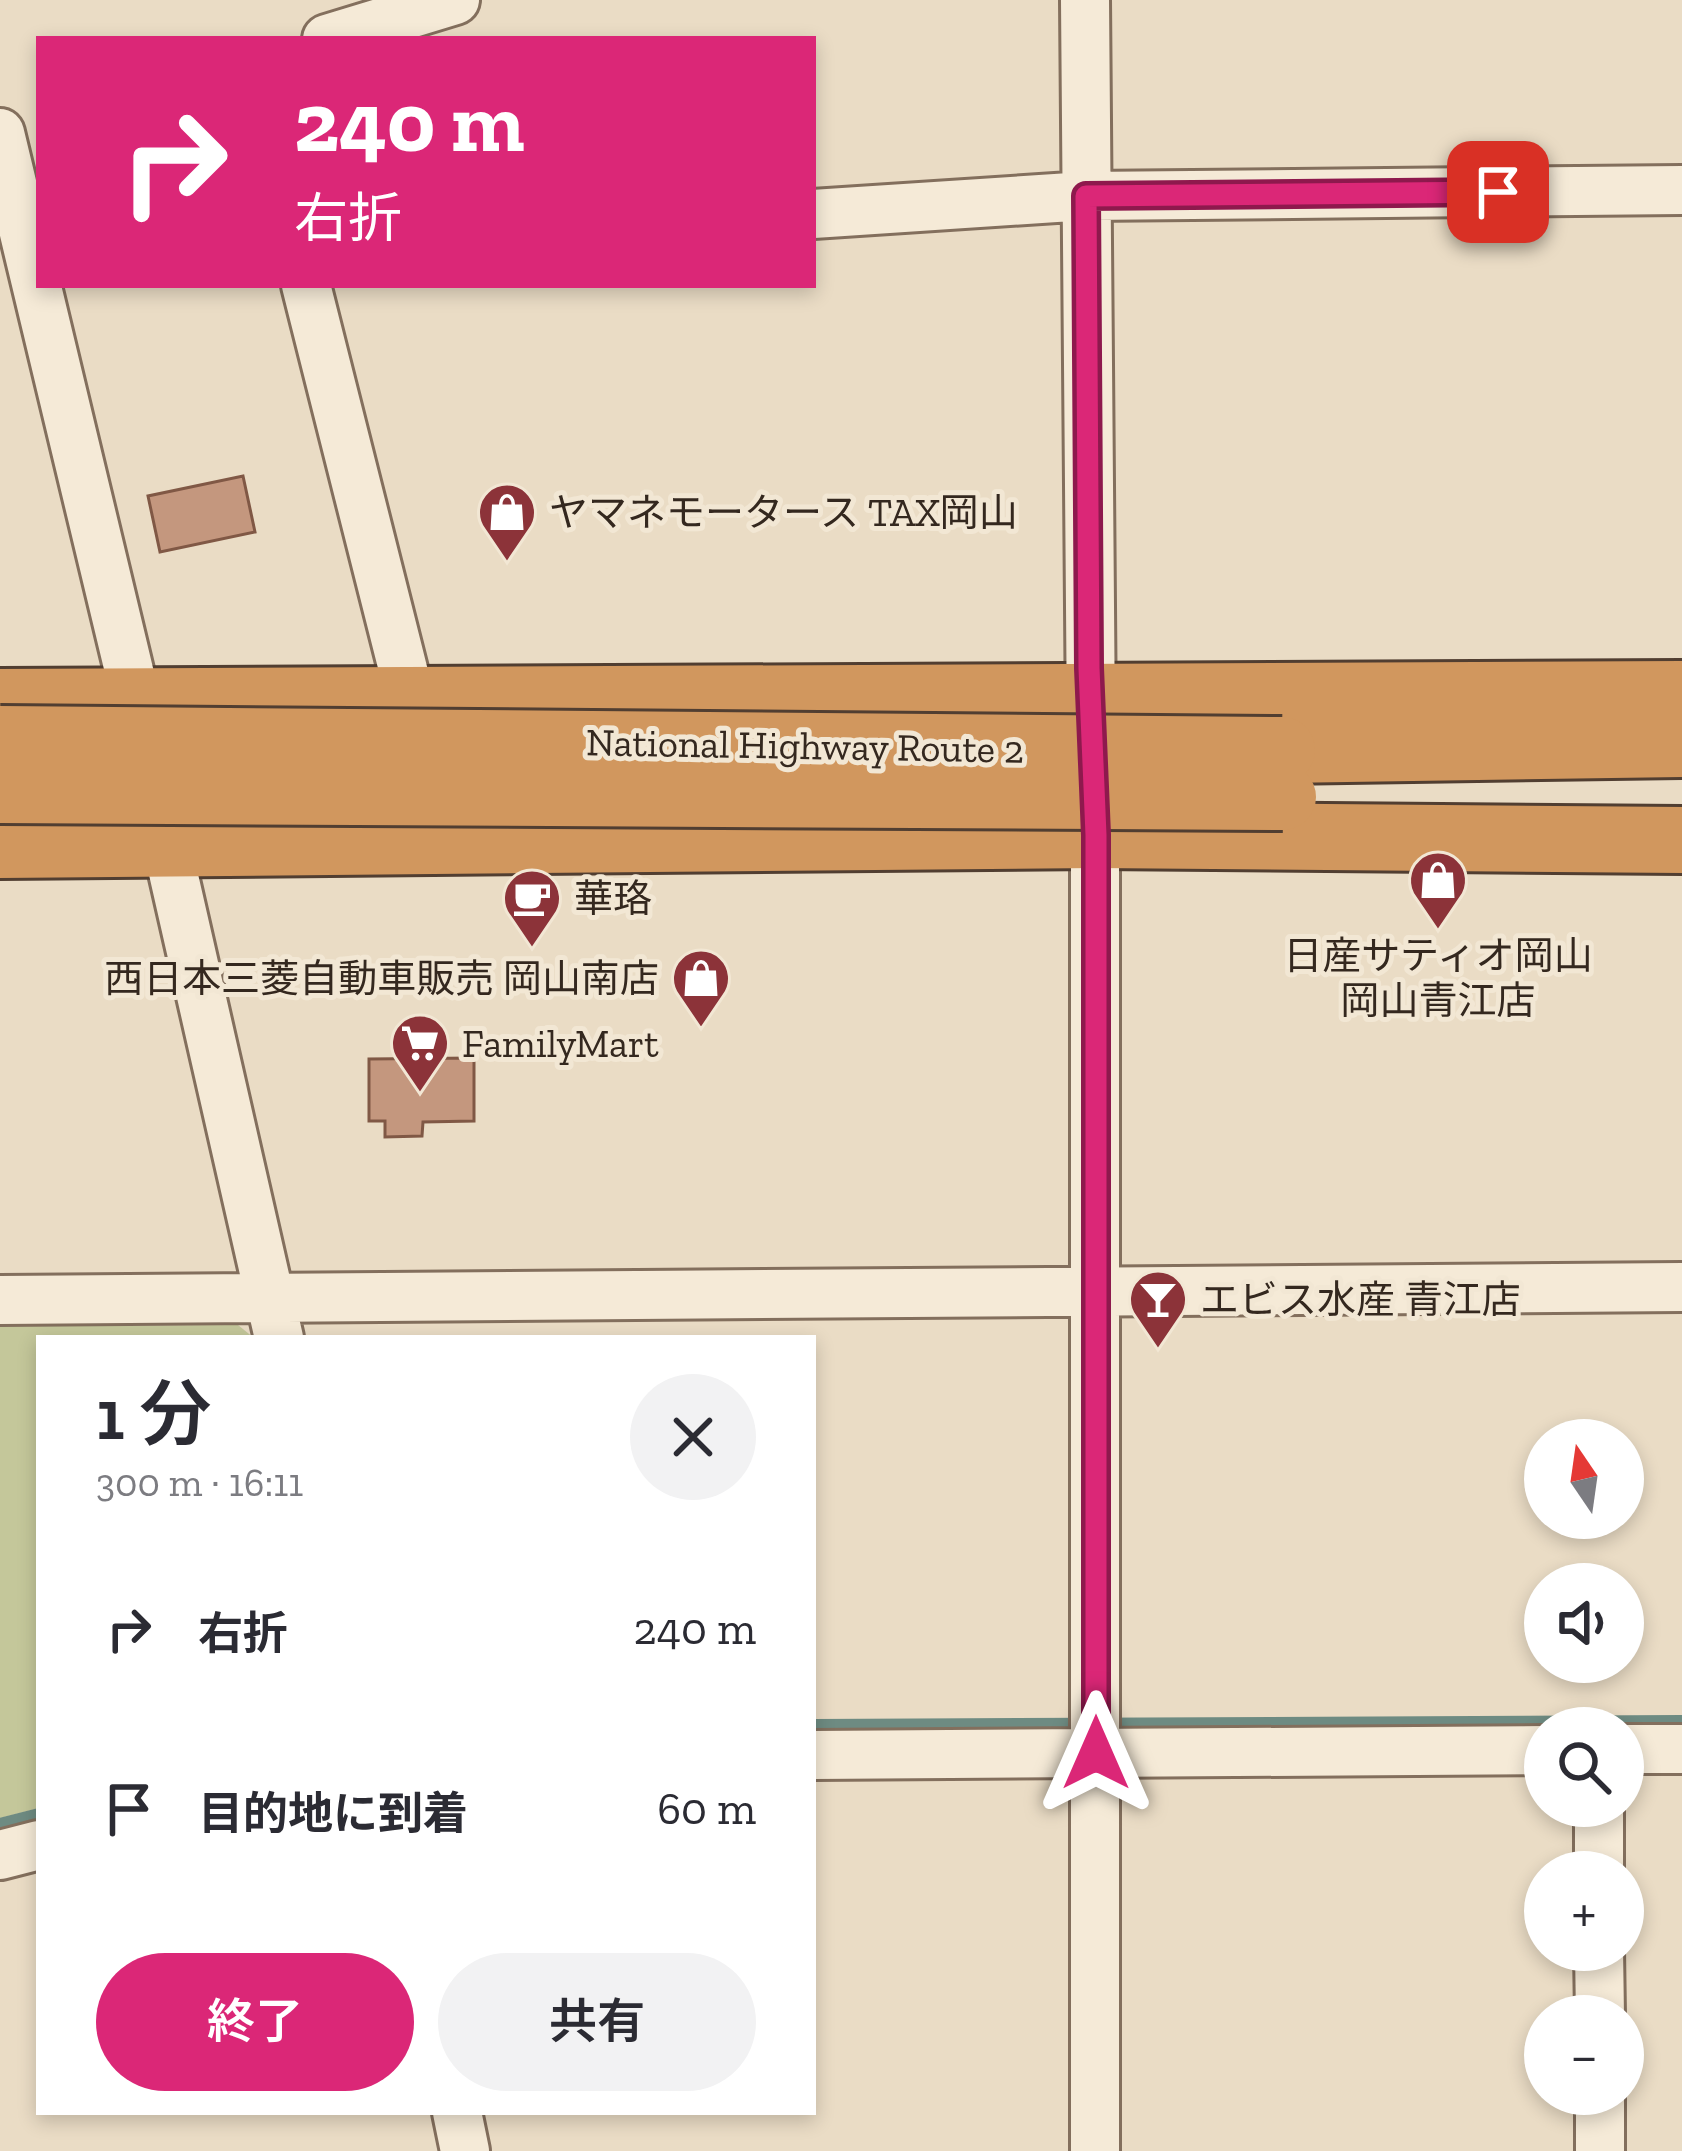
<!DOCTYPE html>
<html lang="ja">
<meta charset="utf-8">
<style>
body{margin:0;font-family:"Zilla Slab","Noto Sans JP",serif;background:#f2f2f3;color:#2b2b33;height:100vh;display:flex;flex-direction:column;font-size:45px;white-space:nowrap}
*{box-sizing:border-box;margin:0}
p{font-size:39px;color:#7c7c81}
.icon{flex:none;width:66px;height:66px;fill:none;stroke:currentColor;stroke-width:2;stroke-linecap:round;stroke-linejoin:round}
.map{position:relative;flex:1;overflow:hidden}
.sheet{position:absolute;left:36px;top:1335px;width:780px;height:780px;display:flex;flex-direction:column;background:#fff;border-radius:0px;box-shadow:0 6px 18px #0003}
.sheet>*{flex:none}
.top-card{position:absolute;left:36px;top:36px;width:780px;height:252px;border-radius:0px;box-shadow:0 6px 18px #0003;background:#db2777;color:#fff;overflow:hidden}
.needle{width:78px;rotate:347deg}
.fabs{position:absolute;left:1524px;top:1419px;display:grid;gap:24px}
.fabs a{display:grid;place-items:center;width:120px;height:120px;border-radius:50%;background:#fff;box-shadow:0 6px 18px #0003;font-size:60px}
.pin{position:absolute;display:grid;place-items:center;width:102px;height:102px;color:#fff;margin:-51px;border-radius:24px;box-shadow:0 6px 18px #0006}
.me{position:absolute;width:132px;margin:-66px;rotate:0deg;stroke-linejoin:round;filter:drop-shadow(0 0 9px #0008)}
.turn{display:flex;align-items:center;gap:42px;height:252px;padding:0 60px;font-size:54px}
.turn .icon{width:156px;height:156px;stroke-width:2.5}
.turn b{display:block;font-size:84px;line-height:102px}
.round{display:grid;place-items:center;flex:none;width:126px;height:126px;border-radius:63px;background:#f2f2f3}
.summary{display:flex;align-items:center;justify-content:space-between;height:204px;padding:0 60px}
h1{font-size:72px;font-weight:600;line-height:90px}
.primary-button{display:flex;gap:24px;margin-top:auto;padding:24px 60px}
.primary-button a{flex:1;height:138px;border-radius:72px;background:#db2777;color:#fff;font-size:48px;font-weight:600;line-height:138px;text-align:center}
.primary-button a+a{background:#f2f2f3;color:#2b2b33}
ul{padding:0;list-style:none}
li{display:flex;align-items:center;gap:36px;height:180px;padding:0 60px}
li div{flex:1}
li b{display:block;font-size:45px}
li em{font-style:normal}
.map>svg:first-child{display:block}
.green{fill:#c4c79a}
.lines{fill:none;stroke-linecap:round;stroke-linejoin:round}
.stream{stroke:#6e8b82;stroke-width:14}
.building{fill:#c4977e;stroke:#805845;stroke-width:3}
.street-casing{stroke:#836f5d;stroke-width:54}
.highway-casing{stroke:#513e31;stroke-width:72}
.street{stroke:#f5ead7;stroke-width:48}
.highway{stroke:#d1975e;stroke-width:66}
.highway-bridge-casing{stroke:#513e31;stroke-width:72;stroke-linecap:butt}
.highway-bridge{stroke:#d1975e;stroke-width:66}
.route-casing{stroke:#8e194d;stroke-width:30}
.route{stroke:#db2777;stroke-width:21}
.labels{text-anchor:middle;stroke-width:10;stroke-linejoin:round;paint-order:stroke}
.poi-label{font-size:39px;fill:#34281f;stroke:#f2e7d4;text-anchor:start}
.street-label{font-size:39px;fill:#34281f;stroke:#f2e7d4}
</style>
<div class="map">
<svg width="1682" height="2151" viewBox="0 0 1682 2151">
<rect width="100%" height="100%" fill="#eadcc5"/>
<path class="green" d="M238,1325l16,13h-215v470l-39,10v-492z"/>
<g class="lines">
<path class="stream" d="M813,1726l869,-4
M0,1825l39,-10"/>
</g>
<path class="building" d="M243,476l12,56 -95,20 -12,-56z
M474,1058v63l-51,1 -1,14 -37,1v-16h-16v-62z"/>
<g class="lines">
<g class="street-casing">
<path id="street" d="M1085,0l6,727
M327,39l128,-39
M0,133l143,596
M813,214l273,-18 596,-6
M306,285l105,416
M1095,803v1348
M160,815l119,523
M0,1300l1682,-13
M1623,1749h59
M813,1755l732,-5
M1599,1806v66
M0,1855l39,-10
M1599,1950l1,66
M1600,2094v57
M457,2112l8,39"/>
</g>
<g class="highway-casing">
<path id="highway" d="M0,702l1682,-8
M1282,750l400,-6
M0,845l1096,-10 586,5"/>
</g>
<use href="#street" class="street"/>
<use href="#highway" class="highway"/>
<g class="highway-bridge-casing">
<path id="highway-bridge" d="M0,739l1282,11
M0,790l1283,7"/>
</g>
<use href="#highway-bridge" class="highway-bridge"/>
</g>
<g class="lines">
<g class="route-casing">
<path id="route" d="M1096,1753v-918l-7,-167 -3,-472 412,-4"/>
</g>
<use href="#route" class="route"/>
</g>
<defs>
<g id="shop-pin" transform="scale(3)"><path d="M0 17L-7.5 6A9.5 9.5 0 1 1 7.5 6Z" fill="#8c3339" stroke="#f2e7d4"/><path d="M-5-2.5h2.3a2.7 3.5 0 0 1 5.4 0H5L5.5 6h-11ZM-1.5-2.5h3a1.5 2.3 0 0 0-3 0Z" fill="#fff"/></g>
<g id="cafe-pin" transform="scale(3)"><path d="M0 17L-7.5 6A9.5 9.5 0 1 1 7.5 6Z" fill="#8c3339" stroke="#f2e7d4"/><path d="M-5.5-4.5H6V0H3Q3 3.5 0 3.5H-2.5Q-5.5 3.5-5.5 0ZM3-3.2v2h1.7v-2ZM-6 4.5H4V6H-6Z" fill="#fff"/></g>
<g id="supermarket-pin" transform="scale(3)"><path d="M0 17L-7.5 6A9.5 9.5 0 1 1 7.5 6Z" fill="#8c3339" stroke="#f2e7d4"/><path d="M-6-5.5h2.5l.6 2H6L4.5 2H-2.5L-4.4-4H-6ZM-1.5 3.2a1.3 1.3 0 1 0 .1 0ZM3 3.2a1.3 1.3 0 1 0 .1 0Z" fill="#fff"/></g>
<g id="bar-pin" transform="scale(3)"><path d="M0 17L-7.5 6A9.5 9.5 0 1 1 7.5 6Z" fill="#8c3339" stroke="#f2e7d4"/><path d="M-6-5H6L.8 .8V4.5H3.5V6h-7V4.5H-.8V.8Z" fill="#fff"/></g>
</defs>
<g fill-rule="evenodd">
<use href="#shop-pin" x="507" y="512"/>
<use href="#shop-pin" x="1438" y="880"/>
<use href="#cafe-pin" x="532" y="898"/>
<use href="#shop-pin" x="701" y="978"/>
<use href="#supermarket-pin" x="420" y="1043"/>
<use href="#bar-pin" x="1158" y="1299"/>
</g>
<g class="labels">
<g class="poi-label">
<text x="549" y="526">ヤマネモータース TAX岡山</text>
<text x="574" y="912">華珞</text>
<text x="1438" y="969" text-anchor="middle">日産サティオ岡山<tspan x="1438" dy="45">岡山青江店</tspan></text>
<text x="659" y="992" text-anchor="end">西日本三菱自動車販売 岡山南店</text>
<text x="462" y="1057">FamilyMart</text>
<text x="1200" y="1313">エビス水産 青江店</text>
</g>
<g class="street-label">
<text transform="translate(805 745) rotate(1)" y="14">National Highway Route 2</text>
</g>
</g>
</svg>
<div class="fabs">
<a><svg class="needle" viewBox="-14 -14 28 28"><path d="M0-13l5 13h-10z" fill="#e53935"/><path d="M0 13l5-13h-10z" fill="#7c7c81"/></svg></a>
<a><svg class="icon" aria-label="sound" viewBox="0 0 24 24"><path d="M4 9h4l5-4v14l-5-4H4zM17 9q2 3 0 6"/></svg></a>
<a><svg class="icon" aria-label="search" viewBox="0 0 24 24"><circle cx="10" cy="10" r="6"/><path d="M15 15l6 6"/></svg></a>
<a>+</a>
<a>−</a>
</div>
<div class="pin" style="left:1498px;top:192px;background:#d93025"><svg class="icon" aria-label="arrive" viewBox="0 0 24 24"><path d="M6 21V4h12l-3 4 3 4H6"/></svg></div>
<svg class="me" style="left:1096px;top:1753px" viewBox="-20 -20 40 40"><path d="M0-17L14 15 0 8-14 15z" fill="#db2777" stroke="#fff" stroke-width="4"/></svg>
<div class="top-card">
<div class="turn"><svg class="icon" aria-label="right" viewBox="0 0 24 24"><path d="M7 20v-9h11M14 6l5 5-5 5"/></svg><div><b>240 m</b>右折</div></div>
</div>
<section class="sheet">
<div class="summary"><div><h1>1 分</h1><p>300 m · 16:11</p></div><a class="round"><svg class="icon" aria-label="close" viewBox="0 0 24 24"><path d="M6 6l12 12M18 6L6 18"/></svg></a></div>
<ul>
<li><svg class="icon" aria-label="right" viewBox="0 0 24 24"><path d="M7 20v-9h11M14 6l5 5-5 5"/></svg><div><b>右折</b></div><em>240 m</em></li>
<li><svg class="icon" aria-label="arrive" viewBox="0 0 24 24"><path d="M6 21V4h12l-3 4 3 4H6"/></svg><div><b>目的地に到着</b></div><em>60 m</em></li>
</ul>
<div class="primary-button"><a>終了</a><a>共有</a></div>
</section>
</div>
